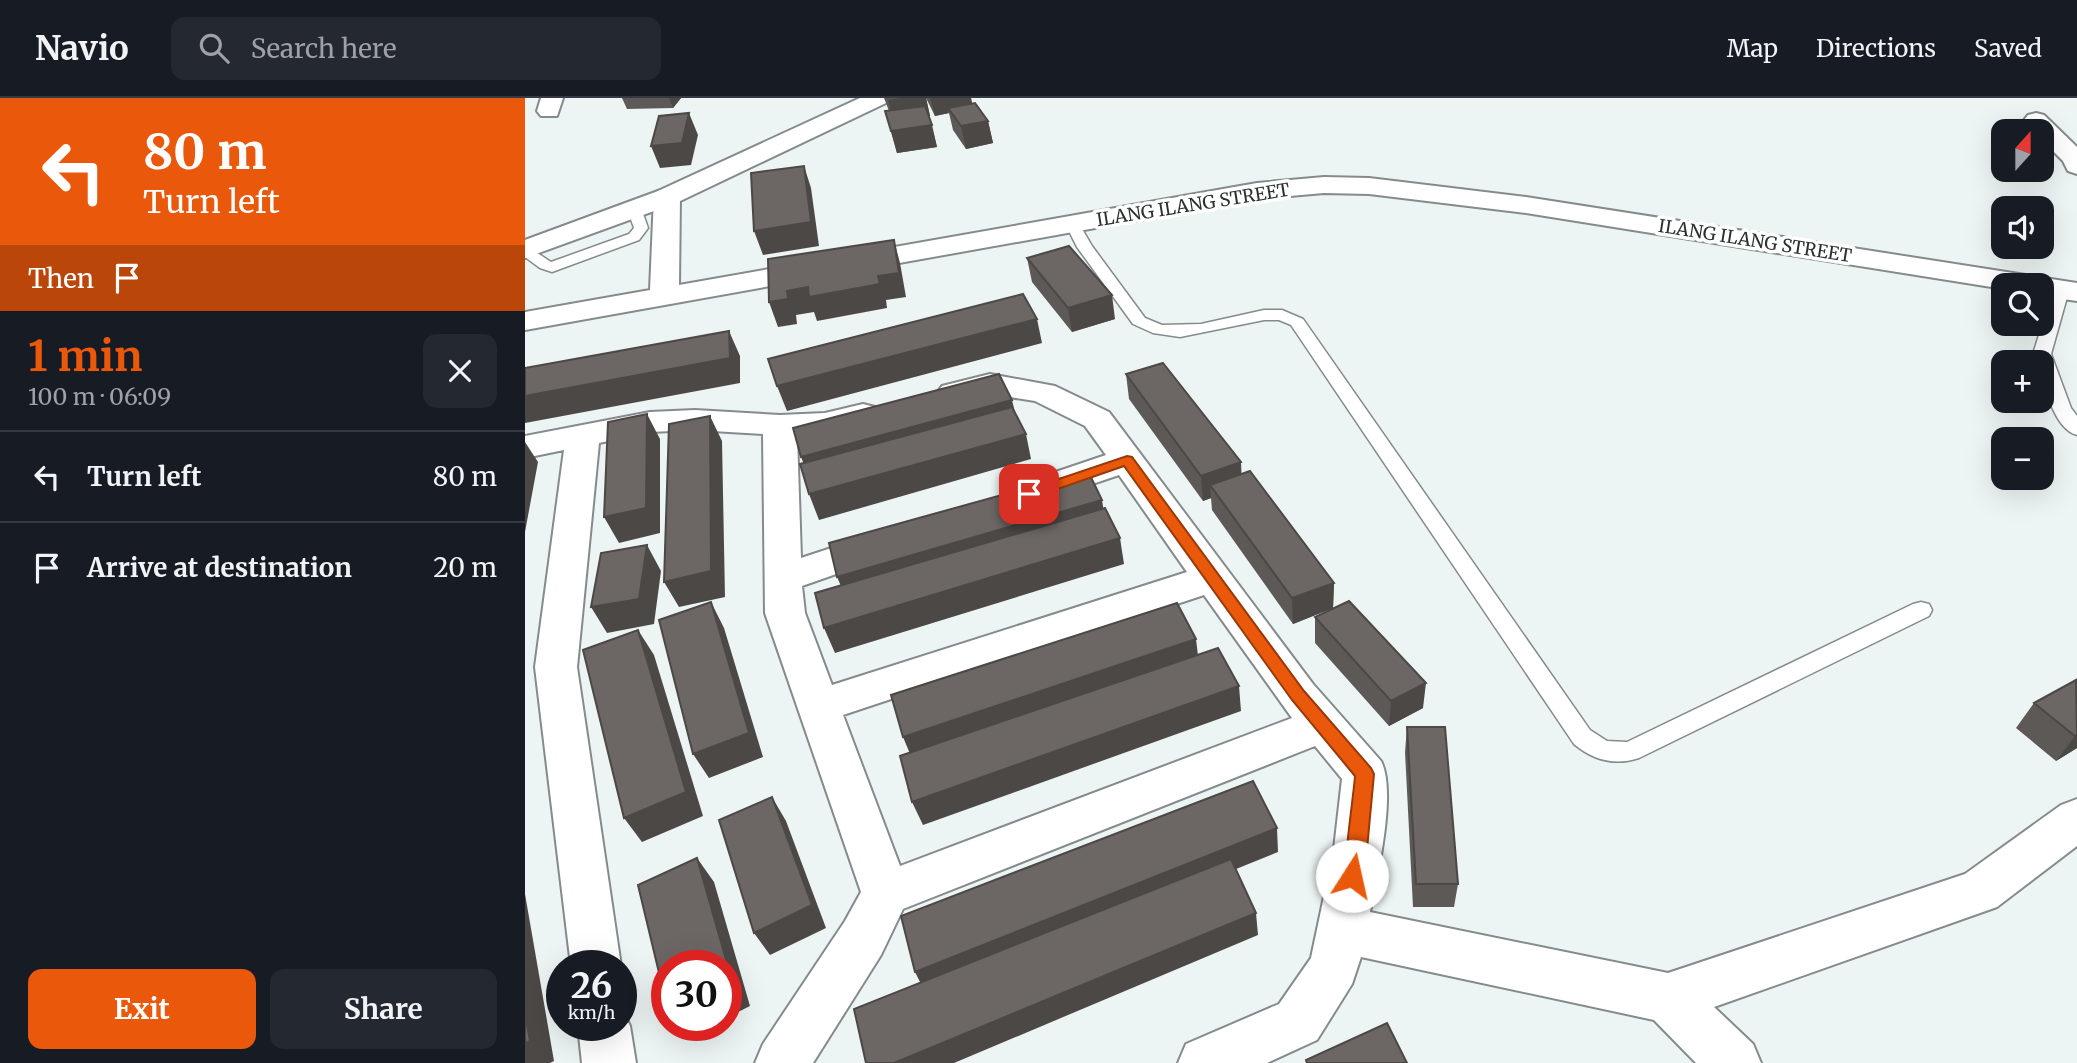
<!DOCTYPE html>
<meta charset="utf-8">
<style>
body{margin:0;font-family:Merriweather,serif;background:#242831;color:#f1f3f6;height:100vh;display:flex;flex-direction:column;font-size:26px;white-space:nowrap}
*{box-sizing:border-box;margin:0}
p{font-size:23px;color:#9ea1a6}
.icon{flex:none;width:38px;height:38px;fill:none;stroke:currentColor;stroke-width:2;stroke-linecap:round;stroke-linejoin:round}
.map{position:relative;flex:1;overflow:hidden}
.panel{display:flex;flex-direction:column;background:#171b24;width:525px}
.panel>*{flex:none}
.hud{background:#ea580c;color:#fff;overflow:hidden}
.needle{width:46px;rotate:21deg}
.fabs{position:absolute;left:1466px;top:21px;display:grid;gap:14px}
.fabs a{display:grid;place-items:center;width:63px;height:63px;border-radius:14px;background:#171b24;box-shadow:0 7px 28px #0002;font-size:35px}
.speed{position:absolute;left:21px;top:852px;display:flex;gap:14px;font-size:35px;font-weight:700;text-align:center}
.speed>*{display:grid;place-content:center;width:91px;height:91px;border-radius:50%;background:#171b24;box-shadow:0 7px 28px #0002;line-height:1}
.speed small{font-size:18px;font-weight:400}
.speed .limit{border:10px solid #d22;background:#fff;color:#111}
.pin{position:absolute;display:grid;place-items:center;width:60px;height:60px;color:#fff;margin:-30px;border-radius:14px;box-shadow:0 4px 10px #0006}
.me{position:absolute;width:77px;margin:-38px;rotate:10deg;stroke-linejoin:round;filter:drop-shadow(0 0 5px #0008)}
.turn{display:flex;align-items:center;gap:24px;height:147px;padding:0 28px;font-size:32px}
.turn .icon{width:91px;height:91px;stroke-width:2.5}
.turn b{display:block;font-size:49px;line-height:60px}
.then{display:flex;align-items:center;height:66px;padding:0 28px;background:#0003;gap:14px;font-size:26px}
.round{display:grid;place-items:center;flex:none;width:74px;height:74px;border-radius:14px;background:#242831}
.summary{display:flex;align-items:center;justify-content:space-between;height:119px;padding:0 28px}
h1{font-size:42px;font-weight:700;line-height:52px;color:#ea580c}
.cta{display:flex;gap:14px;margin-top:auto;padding:14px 28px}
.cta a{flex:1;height:80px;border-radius:14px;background:#ea580c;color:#fff;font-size:28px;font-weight:700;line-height:80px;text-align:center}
.cta a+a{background:#242831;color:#f1f3f6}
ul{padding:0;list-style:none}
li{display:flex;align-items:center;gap:21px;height:91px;padding:0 28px;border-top:2px solid #363941}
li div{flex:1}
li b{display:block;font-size:26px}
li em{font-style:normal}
header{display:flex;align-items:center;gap:42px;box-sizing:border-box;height:98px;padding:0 35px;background:#171b24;border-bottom:2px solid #363941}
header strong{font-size:33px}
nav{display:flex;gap:38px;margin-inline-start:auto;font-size:24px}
.search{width:490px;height:63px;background:#242831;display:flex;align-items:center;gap:18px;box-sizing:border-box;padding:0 24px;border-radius:14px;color:#9ea1a6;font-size:26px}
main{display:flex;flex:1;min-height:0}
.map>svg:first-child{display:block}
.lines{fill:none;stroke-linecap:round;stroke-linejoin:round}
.lane-casing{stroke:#858b8c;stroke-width:3}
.street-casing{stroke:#858b8c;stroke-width:4}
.secondary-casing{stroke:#858b8c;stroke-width:4}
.lane{fill:#fff;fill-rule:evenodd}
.street{fill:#fff;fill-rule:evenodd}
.secondary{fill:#fff;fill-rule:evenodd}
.wall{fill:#5d5956}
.shaded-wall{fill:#4c4846}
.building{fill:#6c6764;stroke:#4c4846;stroke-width:2}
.route{fill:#ea580c;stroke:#983908;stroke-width:2}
.labels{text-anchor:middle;stroke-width:7;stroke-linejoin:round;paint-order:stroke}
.far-street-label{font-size:18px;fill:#2d3030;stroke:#fff}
</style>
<header>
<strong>Navio</strong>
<div class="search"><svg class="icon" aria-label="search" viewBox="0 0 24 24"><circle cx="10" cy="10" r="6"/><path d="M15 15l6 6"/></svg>Search here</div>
<nav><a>Map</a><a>Directions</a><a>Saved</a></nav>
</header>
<main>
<section class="panel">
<div class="hud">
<div class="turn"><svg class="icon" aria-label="left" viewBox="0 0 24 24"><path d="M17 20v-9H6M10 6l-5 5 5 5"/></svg><div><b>80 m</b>Turn left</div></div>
<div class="then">Then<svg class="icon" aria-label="arrive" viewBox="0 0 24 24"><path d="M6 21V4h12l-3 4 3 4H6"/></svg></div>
</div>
<div class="summary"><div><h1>1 min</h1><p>100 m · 06:09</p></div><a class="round"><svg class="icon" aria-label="close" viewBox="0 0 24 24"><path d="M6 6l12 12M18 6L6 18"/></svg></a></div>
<ul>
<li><svg class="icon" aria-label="left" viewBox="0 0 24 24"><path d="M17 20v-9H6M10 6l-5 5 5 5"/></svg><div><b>Turn left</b></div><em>80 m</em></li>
<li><svg class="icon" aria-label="arrive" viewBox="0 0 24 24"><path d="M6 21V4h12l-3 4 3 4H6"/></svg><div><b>Arrive at destination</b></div><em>20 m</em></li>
</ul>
<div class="cta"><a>Exit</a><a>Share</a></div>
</section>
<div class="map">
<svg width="1552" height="965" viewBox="0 0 1552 965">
<rect width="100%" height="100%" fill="#ecf4f4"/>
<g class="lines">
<g class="lane-casing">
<path id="lane" d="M109,106l7,4 7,20 -9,12 -87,32 -12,-4 -15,-11v-12l26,17 78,-28 5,-6 -7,-20z
M548,123l5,1 14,24 53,72 17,7 39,-1 63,-14h18l21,9 287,411 17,11 20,1 286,-138 8,-2 8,2 3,6 -3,6 -290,142c-24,8 -46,2 -65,-14l-283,-419 -12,-5h-15l-84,17 -27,-4 -20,-9 -56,-77 -11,-22z
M1536,187l8,5 -18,64 20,54 6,8v19c-23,-6 -35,-52 -35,-73h-6l-3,-8 20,-64z"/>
</g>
<g class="street-casing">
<path id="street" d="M16,0h22l-6,18h-16l-4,-5z
M1511,15l8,2 33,32v27l-9,-3 -5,-10 -21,-21v-9h-8l-10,-11 4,-5z
M799,79l45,1 157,19 551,86v18l-35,-5v-11h-38v4l-478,-76 -157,-19 -45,-1 -67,6 -732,131v-18l125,-22 4,-93 4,-6 9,-2 9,2 4,6 -1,88 578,-102z
M465,276l65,12 54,26 204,272 68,77c16,31 -4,115 -11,151l298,61 297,-99 96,-69 16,-6v47l-80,61 -283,100 39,37 8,19h-65l-42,-43 -293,-63 -9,27 -35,56 -50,23h-89l8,-19 93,-40 32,-46 23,-109 8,-70 -27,-33 -412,163 -22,46 -68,108h-58l8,-19 82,-123 16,-29 -96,-279 -2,-179 -68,-4 -45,2 -51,11 -22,224 44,299v1l-50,-1 -36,-299 29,-217 -39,8v-22l125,-24 45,-2 85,5 45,-2 38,-9 12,3 5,7 -5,7 -50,12 -28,2 4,123 82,-27 13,4 6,9 -6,9 -94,33 3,27 27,72 355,-113 -68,-97 -80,27 -13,-4 -5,-8 5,-8 80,-27 -21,-29 -50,-25 -45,-7 -37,9 -11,-3 -5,-7 5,-7zM679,497l88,123 -392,148 -57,-151z
M96,909l9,19 6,37h-54l-4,-37h43z"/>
</g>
<g class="secondary-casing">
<path id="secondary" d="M335,0h29l-3,5 -210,100 -151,55v-18l133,-49z"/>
</g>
<use href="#lane" class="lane"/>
<use href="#street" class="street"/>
<use href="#secondary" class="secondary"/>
</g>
<path class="wall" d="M97,0h59l-8,10 -46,1z
M359,0h42l4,18h-1l8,31 -40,6 -12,-42h4z
M401,0h45l1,6 16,17 5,22 -27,6 -13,-19 -4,-17 -14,3z
M502,160l88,61 -43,13 -40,-50z
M601,276l115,100 93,109 -1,25 -40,16 -81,-114 -1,-12 -8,3 -74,-102z
M790,519l108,91 -34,18 -74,-83z
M1552,583v67l-21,13 -40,-33 18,-25z
M882,629l51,157 -4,23h-41l-8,-155z"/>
<path class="shaded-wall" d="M144,0h12l-8,10z
M375,0h26l4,18 -36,6 -6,-22z
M405,0h41l2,11 -25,-1 1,5 -14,3z
M164,15l9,22 -7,30 -31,3 -9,-22z
M463,23l5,22 -27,6 -5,-23z
M407,27l5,22 -40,6 -6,-22z
M279,68l7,22 8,58 -56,9 -9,-24z
M369,142l6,23 6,34 -20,3 1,8 -70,13 -3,-9 -18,3 1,9 -19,3 -9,-25 18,-11 91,-15z
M587,197l3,24 -43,13 -4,-24z
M512,221l5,24 -255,68 -10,-25z
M204,233l11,25v27l-215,40v-27z
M487,302l6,25 -207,57 -10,-25z
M122,316l13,25v94l-41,10 -15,-26z
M185,318l12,25 3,156 -46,10 -15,-25z
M501,336l5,25 -212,61 -10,-26z
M0,344l13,20 -13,70z
M716,364l1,26 -32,-3 1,13 -8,3 -2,-25z
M577,402l4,25 -258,77 -11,-25z
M595,440l4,26 -289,89 -11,-25z
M122,447l14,26 -7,53 -47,9 -16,-26z
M809,485l-1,25 -40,16 -1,-26z
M186,504l13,26 39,129 -54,21 -16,-24z
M113,532l16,25 49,161 -61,26 -18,-24z
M671,541l3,25 -286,97 -10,-24z
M901,585l-3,25 -34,18 2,-25z
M714,588l2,25 -318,114 -11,-23z
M1552,637v13l-21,13 19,-25z
M247,699l14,24 40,107 -56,27 -16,-22z
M752,730l1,24 -352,142 -11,-22z
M172,760l17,24 36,124 -24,12v-31z
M0,796l29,167 -4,2h-25z
M731,815l2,22 -304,128h-60z
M153,928h33l-22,11z"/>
<path class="building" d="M450,5l13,18 -27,5 -13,-18z
M400,8l7,19 -41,6 -6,-20z
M164,15l-7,30 -31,3 8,-30z
M279,68l7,56 -57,9 -3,-58z
M369,142l5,33 -21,3 2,8 -71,13 -1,-10 -21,4 1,8 -19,3 -1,-43z
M544,148l43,49 -44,13 -41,-50z
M498,196l14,25 -260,67 -9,-27z
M204,233l1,27 -205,38v-28z
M638,265l78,99 -40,14 -75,-102z
M474,276l13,26 -211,57 -8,-29z
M487,309l14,27 -217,60 -9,-30z
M122,316l-1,94 -42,9 4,-95z
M185,318l1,155 -47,11 5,-158z
M563,373l14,29 -265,77 -8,-34z
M725,373l84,112 -42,15 -82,-113z
M580,410l15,30 -296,90 -9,-35z
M122,447l-8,54 -48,8 10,-54z
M824,503l77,82 -35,18 -76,-84z
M186,504l38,131 -56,21 -34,-134z
M652,505l19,36 -293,98 -12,-42z
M113,532l48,162 -62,26 -41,-168z
M693,550l21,38 -327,116 -12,-46z
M1551,582l1,55 -2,1 -41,-33z
M882,629h38l13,157h-42z
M728,683l24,47 -362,144 -14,-56z
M247,699l40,108 -58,28 -35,-113z
M172,760l36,126 -7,3v-21h-59v40l-29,-121z
M706,761l25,54 -362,150h-28l-12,-54z
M0,915l5,28 -5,2z
M862,925l20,40h-100l-1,-3z"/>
<path class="route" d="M602,358l5,1 172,234 67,77 3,6 -7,75 -8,33 -7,3 -7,-3c-3,-7 9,-90 10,-106l-63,-76 -168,-234 -95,33 -8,-5 2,-3z"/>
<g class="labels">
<g class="far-street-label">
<text transform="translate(668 107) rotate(-9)" y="6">ILANG ILANG STREET</text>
<text transform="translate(1230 143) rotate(9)" y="6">ILANG ILANG STREET</text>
</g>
</g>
</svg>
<div class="fabs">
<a><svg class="needle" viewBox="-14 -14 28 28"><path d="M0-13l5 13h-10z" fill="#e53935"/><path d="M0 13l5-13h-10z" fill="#9ea1a6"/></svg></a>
<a><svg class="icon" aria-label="sound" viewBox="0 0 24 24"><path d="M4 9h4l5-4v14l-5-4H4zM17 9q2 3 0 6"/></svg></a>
<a><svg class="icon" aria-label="search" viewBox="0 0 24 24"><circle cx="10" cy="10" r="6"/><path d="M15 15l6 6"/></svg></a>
<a>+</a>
<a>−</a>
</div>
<div class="speed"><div>26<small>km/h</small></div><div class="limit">30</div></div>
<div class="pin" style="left:504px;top:396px;background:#d93025"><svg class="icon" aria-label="arrive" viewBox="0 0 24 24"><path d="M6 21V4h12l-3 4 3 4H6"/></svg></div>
<svg class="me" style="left:827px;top:778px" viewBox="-20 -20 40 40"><circle r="19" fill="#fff"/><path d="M0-13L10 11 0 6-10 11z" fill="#ea580c"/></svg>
</div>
</main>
